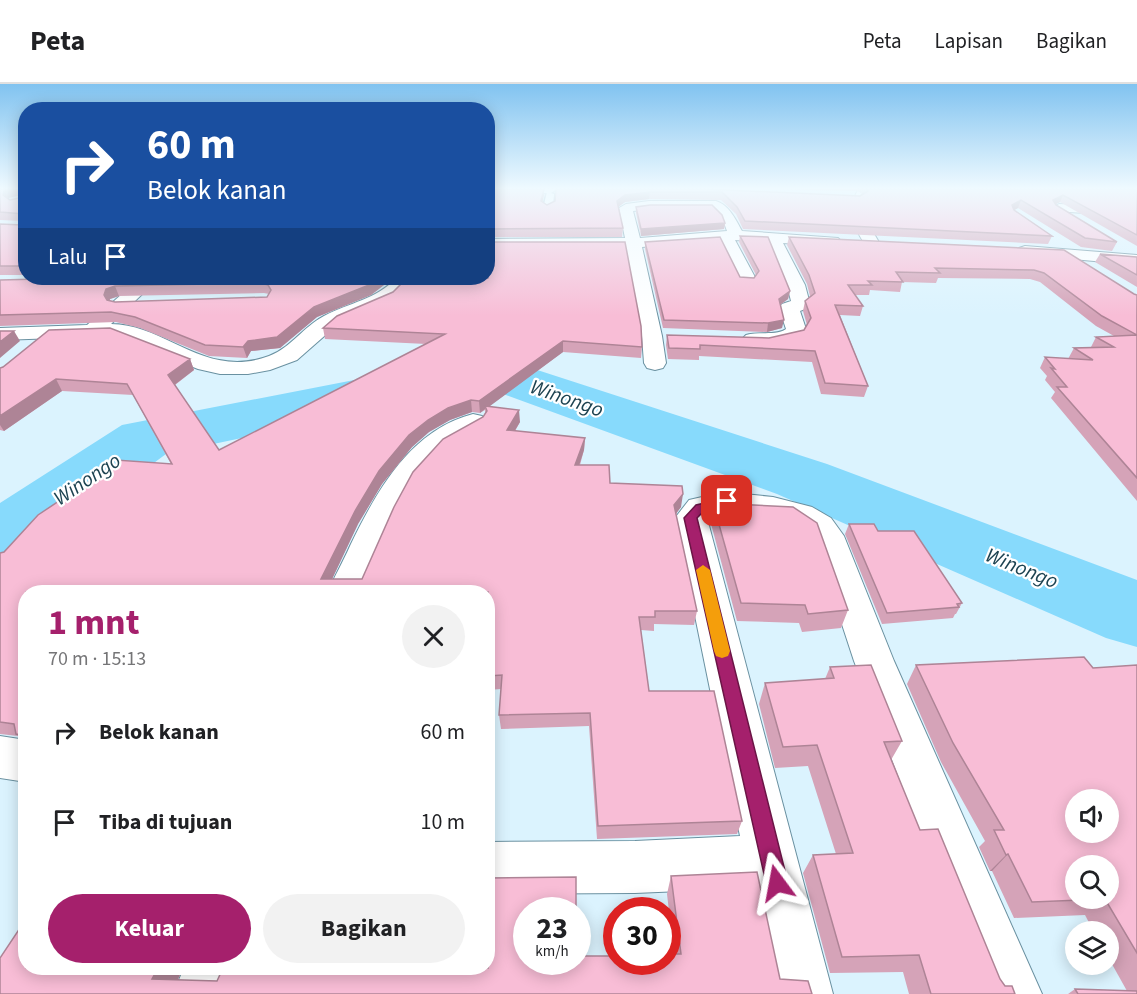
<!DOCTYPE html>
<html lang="id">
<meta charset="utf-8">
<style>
body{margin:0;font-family:"Source Sans 3",sans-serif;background:#f2f2f2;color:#202124;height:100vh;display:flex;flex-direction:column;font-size:22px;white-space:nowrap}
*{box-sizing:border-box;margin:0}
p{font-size:20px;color:#757577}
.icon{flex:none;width:33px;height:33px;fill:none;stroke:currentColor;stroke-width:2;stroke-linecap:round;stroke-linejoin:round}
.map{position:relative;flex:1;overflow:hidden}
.side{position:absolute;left:18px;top:501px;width:477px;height:390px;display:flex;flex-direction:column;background:#fff;border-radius:24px;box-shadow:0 3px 15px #0003}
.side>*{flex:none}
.hud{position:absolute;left:18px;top:18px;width:477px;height:183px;border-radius:24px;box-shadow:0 3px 15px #0003;background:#1a4fa0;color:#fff;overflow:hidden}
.controls{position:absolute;left:1065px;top:705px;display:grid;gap:12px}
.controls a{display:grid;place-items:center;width:54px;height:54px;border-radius:50%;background:#fff;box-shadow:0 3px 15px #0003;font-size:30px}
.speed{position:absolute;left:513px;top:813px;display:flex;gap:12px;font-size:30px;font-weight:700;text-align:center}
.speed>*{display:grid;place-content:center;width:78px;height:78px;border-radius:50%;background:#fff;box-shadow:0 3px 15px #0003;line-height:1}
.speed small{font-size:15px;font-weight:400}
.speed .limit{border:9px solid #d22;background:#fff;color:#111}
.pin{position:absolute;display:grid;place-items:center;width:51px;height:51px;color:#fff;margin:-26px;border-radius:12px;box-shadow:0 3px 9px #0006}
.me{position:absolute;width:66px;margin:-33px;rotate:347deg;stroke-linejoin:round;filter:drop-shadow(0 0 4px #0008)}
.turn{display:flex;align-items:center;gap:21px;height:126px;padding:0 30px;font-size:27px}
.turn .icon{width:78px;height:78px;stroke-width:2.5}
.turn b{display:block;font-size:42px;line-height:51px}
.then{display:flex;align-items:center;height:57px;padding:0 30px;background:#0003;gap:12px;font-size:22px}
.round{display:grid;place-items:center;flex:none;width:63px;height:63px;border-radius:32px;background:#f2f2f2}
.summary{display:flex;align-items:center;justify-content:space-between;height:102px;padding:0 30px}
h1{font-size:36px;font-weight:700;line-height:45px;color:#a5206c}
.button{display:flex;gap:12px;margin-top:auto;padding:12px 30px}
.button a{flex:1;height:69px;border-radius:36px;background:#a5206c;color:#fff;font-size:24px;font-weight:700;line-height:69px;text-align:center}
.button a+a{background:#f2f2f2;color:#202124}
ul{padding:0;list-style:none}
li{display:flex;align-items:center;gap:18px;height:90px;padding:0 30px}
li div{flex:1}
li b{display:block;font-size:22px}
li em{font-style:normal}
header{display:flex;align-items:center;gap:36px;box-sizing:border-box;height:84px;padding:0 30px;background:#fff;border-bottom:2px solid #e0e0e0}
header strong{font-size:28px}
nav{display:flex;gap:33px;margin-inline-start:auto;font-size:21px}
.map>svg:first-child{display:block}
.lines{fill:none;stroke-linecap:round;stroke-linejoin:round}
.river{fill:#87dafc;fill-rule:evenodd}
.service-casing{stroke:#6a91a1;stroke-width:3}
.minor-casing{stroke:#6a91a1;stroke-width:2}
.service{fill:#fff;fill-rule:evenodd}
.minor{fill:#fff;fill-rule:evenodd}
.wall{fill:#d5a3b8;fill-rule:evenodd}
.shaded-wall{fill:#ae8496}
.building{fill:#f8bdd6;stroke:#ae8496;stroke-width:1.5;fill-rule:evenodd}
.route{fill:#a5206c;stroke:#6b1546;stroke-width:1.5}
.slow{fill:#f59e0b}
.labels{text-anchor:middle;stroke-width:4.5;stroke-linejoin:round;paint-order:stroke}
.water-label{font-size:21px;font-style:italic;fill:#1d4351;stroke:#fff}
</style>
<header>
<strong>Peta</strong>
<nav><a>Peta</a><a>Lapisan</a><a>Bagikan</a></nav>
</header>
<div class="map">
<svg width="1137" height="910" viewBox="0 0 1137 910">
<rect width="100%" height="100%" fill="#dbf3fe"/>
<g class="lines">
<path class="river" d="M488,270l339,110 310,116v67l-31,-9 -329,-144 -293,-107 -318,67 -138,102 -28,7v-60l122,-78z"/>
<g class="service-casing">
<path id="service" d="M547,108l7,2 -1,14 -5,3 -5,-3z"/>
</g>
<g class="minor-casing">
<path id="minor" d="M488,105h69l-6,4 -63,1z
M859,105h12c-12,19 -2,37 9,55l-3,3h-10c-13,-18 -22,-39 -8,-58z
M649,117h67c13,4 20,19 26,30l96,7 3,3 -3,3 -5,2 -50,-3 22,42 5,19 -2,4 -8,3 6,18 -6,10c-17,6 -36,9 -54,4l-4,-4 4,-4c12,-4 30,1 40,-6l-7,-21 3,-4 9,-3 -4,-16 -19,-43 -33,-2 21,39 -3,4h-12l-3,-4 -18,-39 -78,7 20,89 4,27 -3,5 -8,2 -8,-2 -3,-5 -2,-27 -16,-88h-138v-9l137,-1 -6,-30 7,-4zM649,125h63l11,11 4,11 -87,7 -7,-27z
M1059,120l26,1 7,4 -7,4 -31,-2 -2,-3z
M1025,162l112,9v10l-118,-11 -2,-3 2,-3z
M140,194h19l-48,46c55,0 94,56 158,32 23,-9 34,-29 55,-40 26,-14 52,-16 72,-38h18l-20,22 -56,24 -41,36 -27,10 -22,4h-28l-22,-5 -83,-33 -115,4v-12l87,-3z
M473,330l9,2 4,6 -4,6c-15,8 -31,15 -43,26 -39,35 -54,93 -75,138h-36c6,-15 15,-30 22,-46 26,-54 60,-116 123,-132z
M724,408l49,5 39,10 19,11 13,18 50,125 148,333h-60l-128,-333 -40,-122c-15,-21 -89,-42 -107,-21l126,476h-60l-22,-106 -116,5 -147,1v-52l147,-1 105,-5 -65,-318 14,-18z
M0,652l26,4v42l-26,-4z
M184,884h60l-11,26h-60z"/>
</g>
<use href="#service" class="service"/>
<use href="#minor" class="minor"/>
</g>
<path class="wall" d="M0,105h26v86h-26v-51l22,1 2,-2v-2l-24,-1zM24,110v3l-14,3 -2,-2z
M488,105h56v6l-2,7 5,3 8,-4 1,-12 304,7 2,-2 -4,-3 -90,-2h369v57l-77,-44 -4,2v1l61,37 -5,9 -31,-4 -63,-39 -4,2 38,26 -4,8 -305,-15 -7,-15 -15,-14 -72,-1 -24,3 -7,5 5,21 -1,9h-134z
M636,123l89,16 -1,6 -83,7 -5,-23z
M740,152l50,55 -2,8 -8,6 2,23 -15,4 -104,-4 -18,-79v-7l95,35 14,1 2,-3 -17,-33z
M789,153l275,13 70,44 3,1v206l-86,-103 4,-6 -10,-12 2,-4 -7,-8 5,-11 23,2 6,-11 17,-1 5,-10 18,-1 -18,-10 -56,-44 -10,-3 -92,-1 -2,5 -34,-1 -2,10 -30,-2 -1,5h-14l8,11 -3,10 -20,-1 28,71 -4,11 -43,-3 -9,-32 -113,-6v4l-31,-1 -2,-14 1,-10 102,3 35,-8 3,-5 -4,-14 2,-10 5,-5 -3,-12 -20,-39z
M1100,170l37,3v30l-42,-25z
M78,194h315l-22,17 -54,22 -37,31 -29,3 -4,7 -38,-2 -69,-28 -24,-6 -116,4v-46zM264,209l5,1 -2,3 -152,5 -6,-1 1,-2 9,-3z
M337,232l305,31 -1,11 -78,-6 -74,54 31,16 -5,9 70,7 -1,12 -4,15 30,18 71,24 -5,6 21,98 -3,14 -40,-1v7l-13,-1 8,61 93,130 -5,13 -140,5 -8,-113 -88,3 -2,-14 2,-26 -13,1v-98h-462v153l-8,-9 -18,-2v-181l4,-1 167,-88 -38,-69 -71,-4 -58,40 -4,-1v-62l190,-9 4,11 -19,15 44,65 207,-106 -101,-5 -2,-11zM485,326v3l-2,4 -121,162h-30l26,-55 24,-40 30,-37 17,-15 21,-12 22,-8 8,1z
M713,419l135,107 -7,18 -39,4 -3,-9 -62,-2 -27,-101z
M849,440l29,7 84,72 -6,11h-1l-2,4 -71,6 -37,-90z
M916,581l177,3 44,-3v329h-69l7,-5 52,2 -19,-34v-25h-14l-9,-17 -71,3 -22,-47h-2l-11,-24 6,-6 -44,-79 -34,-78z
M830,583l72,74 -11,19 29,70 80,149 5,7 10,8h-106l-6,-22 -73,1 -27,-100 10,-18 23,-1 -28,-88 -33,2 -16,-64 6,-21 60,-4z
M671,792l109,103 -780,15 26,-26h157l-5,12 39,1 309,-19 148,-8 -7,-60z"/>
<path class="shaded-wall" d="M14,105h11l1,5 -18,4 -5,-3 1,-4z
M544,105v6l-3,14v-8z
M650,108l-1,7 -24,3 -8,6v-7l8,-6z
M1063,111l-3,7 -10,5 3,-7z
M1021,116l-3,8 -9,5 3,-8z
M725,139l-1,6 -83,7v-7z
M379,194h14l-22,17 -54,22 -37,31 -29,3 -4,7 -4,-11 5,-6 66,-34z
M115,202l4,10 -9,3 -2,6 -4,-10 2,-6z
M790,207l-2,8 -11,8 2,-8z
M784,236l-2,8 -15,4 1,-9z
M14,247l6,10 -20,17v-16z
M563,257v11l-77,57 -1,-3v3l-5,4 -1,-12z
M190,275l4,11 -21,16 -5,-11z
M56,295l6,12 -58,40 -4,-6v-9z
M471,316l1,12 -22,8 -21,12 -17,15 -30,37 -24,40 -32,68 -5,-13 34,-68 24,-40 30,-36 19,-15 20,-12z
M519,326l1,12 -12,20 -1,-12z
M585,354l-1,12 -9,28v-13z
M683,410l-2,13 -8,11 1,-13z
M1008,770l-16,17h-2l16,-16z
M158,884h25l-12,26 -19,-15z"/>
<path class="building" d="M0,105h14l-10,2 -1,4 7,5 14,-3v-8h2v77h-26v-42l22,1 2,-2v-9l-24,-2z
M488,105h56l-3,12 6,4 8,-4 1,-12h148l156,7 8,-5 -2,-2h271v46l-74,-40 -10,5 3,5 61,37 -32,-4 -64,-38 -9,5 2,5 38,26 -307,-15 -8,-14 -15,-15h-72l-25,3 -8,6 6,27 -135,1z
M650,121h62l10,10 3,8 -84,6 -5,-22z
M740,152l28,1 22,54 -11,8 5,21 -16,3 -104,-3 -19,-78 75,-5 20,40 14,1 5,-7z
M789,153l275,13 70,44 3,1v40l-35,-19 -58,-43 -10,-3 -99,-2 5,5 -44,-1 7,10 -35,-1 4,4h-24l15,21 -28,-1 33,81 -43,-3 -10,-32 -115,-6v4l-31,-1 -2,-13 102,3 35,-8 7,-12 -6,-17 10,-8 -6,-18z
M488,158h137l16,84 1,21 -79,-6 -84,60 -8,-1 -23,8 -20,12 -19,15 -30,36 -24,40 -34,68h41l32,-72 19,-35 30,-33 40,-22 4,-6 -2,-5 34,4 -12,20 78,8 -10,27h34l1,18 72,3 1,8 -9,11 23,106h-42v6h-16l10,74h65l28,130 -144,5 -8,-113 -91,2 3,-40 -14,1v-84h-462v144l-10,-2 -2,-10 -14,-2v-169l4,-1 34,-37 42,-28 31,-17 6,-6 -1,-4 56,4 -45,-80 -71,-5 -56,37v-48l3,-1 46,-37 61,-2 80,31 -22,16 51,75 226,-116 -122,-6 14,-12 56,-24 14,-14h81z
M1100,170l37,3v18z
M78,194h301l-10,7 -55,22 -37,30 -29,4 -5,6 -38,-2 -70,-28 -24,-5 -111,3v-35zM261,199l7,2 3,5 -4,7 -152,5 -8,-2 -3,-5 2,-6 9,-3z
M0,247h14l-14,11z
M1137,251v143l-80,-91h10l-16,-19 4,1 -10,-12 48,3 -19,-12 40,-1 -18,-10z
M713,419l80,4 24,16 31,87 -40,4 -3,-9 -64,-2z
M849,440h25l4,7h36l48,72 -5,1 2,3 -72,6z
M1084,573l9,11 44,-3v288l-32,-54 -73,3 -24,-48 -2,1 -12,-25h10l-51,-87 -37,-78zM1076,716h32v32h-32zM1076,782h32v32h-32z
M871,581l31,76 -18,1 36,88 18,-1 62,150 5,7h7l3,8h-84l-12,-39 -77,2 -29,-102 40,-2 -36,-108 -34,2 -18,-64 69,-5 -4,-11z
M757,788l23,107 28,2 4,13h-812v-36l26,-39v49h132l-6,11 65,2 6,-13h265v-90l88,-1v33h-50v52h52v-6h38v6h52v-8h13l-10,-78z
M1075,905l62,2v3h-59z"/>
<linearGradient id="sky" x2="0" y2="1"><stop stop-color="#81c3f0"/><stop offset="0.45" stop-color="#effaff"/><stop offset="1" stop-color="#effaff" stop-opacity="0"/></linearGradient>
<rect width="1137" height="232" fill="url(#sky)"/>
<path class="route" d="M727,414l4,1 2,2 -2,3 -26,6 -8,8 91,365 -3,8 -8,3 -8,-3 -3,-8 -82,-365 12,-13z"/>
<path class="slow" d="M703,481l7,5 20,81 -2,5 -6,2 -6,-2 -2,-5 -18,-81z"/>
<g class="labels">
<g class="water-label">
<text transform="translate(567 314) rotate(19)" y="7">Winongo</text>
<text transform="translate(87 395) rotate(-34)" y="7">Winongo</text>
<text transform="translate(1022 484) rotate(22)" y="7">Winongo</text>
</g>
</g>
</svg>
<div class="controls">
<a><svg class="icon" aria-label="sound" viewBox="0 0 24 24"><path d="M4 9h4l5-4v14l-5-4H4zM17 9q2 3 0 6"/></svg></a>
<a><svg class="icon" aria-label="search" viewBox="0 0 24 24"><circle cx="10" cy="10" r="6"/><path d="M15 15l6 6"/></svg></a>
<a><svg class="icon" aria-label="layers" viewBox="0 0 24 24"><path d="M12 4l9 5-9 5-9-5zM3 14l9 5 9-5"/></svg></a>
</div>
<div class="speed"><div>23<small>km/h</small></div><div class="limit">30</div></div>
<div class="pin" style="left:727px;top:417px;background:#d93025"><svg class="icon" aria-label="arrive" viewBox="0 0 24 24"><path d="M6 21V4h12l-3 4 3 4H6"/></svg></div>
<svg class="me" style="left:777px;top:799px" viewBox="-20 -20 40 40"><path d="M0-17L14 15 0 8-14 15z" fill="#a5206c" stroke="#fff" stroke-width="4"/></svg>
<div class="hud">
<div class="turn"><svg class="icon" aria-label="right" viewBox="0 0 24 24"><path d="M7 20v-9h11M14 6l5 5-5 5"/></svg><div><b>60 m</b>Belok kanan</div></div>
<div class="then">Lalu<svg class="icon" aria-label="arrive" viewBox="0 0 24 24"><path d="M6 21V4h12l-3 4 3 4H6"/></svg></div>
</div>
<section class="side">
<div class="summary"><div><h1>1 mnt</h1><p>70 m · 15:13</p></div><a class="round"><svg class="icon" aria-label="close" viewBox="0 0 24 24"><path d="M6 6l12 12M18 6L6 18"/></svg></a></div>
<ul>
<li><svg class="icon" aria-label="right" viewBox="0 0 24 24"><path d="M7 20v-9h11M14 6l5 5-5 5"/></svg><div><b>Belok kanan</b></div><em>60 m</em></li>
<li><svg class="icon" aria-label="arrive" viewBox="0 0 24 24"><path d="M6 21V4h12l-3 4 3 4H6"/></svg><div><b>Tiba di tujuan</b></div><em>10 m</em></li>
</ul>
<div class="button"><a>Keluar</a><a>Bagikan</a></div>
</section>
</div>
